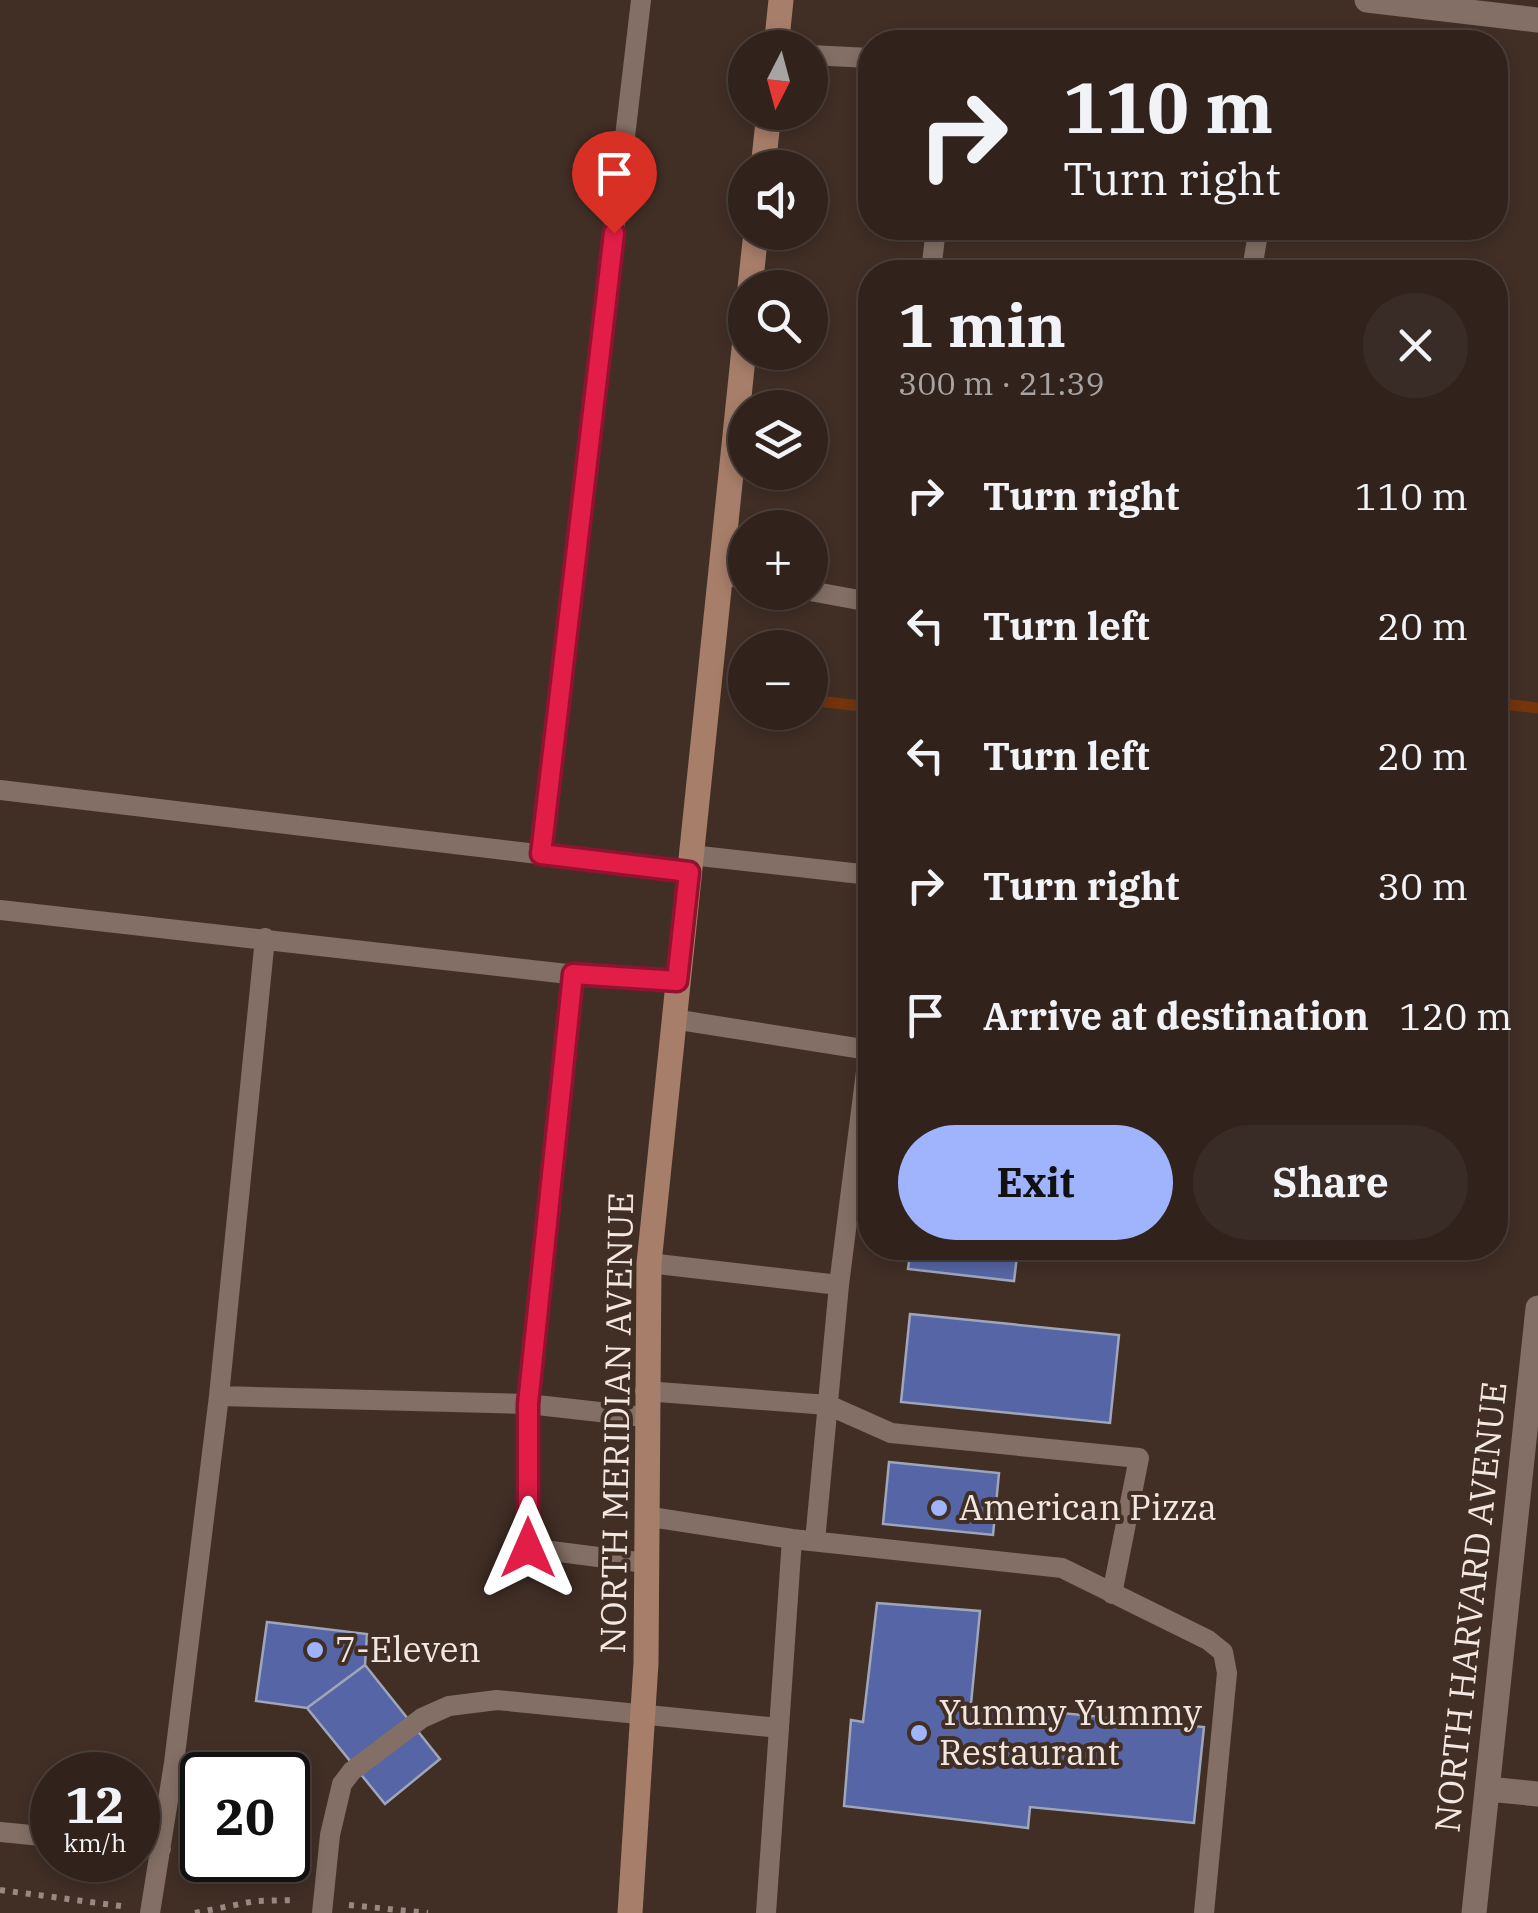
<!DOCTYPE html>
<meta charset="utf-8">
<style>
body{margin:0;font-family:"IBM Plex Serif",serif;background:#392b25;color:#f1f3f6;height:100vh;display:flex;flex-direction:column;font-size:38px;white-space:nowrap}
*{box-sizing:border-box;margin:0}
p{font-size:32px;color:#a8a4a3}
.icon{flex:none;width:55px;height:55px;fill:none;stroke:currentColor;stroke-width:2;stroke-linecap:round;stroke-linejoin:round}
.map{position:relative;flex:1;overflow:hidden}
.side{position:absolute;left:858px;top:260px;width:650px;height:1000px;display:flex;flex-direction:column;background:#31231c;border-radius:40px;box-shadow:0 5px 15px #0003,0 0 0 2px #4c403b}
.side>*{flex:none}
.banner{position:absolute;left:858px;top:30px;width:650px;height:210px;border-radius:40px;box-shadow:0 5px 15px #0003,0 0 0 2px #4c403b;background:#31231c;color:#f1f3f6;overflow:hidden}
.needle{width:65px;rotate:186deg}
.fabs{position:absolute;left:728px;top:30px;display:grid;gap:20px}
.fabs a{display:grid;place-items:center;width:100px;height:100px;border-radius:50%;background:#31231c;box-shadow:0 5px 15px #0003,0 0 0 2px #4c403b;font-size:50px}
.speed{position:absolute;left:30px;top:1752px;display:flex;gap:20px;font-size:50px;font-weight:700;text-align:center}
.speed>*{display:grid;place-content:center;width:130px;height:130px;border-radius:50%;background:#31231c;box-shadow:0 5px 15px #0003,0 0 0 2px #4c403b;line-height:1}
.speed small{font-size:25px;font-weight:400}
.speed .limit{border:5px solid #111;border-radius:15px;background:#fff;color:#111}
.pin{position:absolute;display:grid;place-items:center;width:85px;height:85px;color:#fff;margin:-102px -42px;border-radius:50% 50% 50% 0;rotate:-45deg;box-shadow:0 0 10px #0007}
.pin .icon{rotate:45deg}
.me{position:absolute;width:110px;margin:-55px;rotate:0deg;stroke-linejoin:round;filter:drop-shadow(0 0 8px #0008)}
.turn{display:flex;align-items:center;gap:35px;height:210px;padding:0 40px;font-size:45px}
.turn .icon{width:130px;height:130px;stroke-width:2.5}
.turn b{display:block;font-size:70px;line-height:85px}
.round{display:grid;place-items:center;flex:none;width:105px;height:105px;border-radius:52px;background:#392b25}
.head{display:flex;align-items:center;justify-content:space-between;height:170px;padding:0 40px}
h1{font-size:60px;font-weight:800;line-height:75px}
.action{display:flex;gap:20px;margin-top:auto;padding:20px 40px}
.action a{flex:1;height:115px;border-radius:60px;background:#a0b3fd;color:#111;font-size:40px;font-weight:800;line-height:115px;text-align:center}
.action a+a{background:#392b25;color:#f1f3f6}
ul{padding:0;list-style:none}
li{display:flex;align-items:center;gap:30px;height:130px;padding:0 40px}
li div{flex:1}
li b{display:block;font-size:38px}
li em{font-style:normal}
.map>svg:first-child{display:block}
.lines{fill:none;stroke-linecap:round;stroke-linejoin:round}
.stream{stroke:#74340c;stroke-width:11}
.building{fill:#5665a5;stroke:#a0a6ba;stroke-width:2.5}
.path{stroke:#988982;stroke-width:6;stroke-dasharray:5 8;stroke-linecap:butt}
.service{stroke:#836f65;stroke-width:20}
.minor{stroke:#836f65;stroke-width:25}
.secondary{stroke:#a77e69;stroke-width:25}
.route-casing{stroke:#92132f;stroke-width:25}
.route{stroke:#e11d48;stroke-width:18}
.poi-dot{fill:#a0b3fd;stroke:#412f26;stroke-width:4}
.labels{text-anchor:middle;stroke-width:8;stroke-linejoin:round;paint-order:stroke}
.street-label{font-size:35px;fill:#f3e7e2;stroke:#412f26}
.poi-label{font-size:35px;fill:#f3e7e2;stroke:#412f26;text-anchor:start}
</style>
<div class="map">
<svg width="1538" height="1913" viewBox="0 0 1538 1913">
<rect width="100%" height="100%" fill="#412f26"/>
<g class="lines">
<path class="stream" d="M826,702l44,5
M1495,703l43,5"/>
</g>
<path class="building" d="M911,1248h107l-4,33 -106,-12z
M910,1314l209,21 -9,88 -209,-21z
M889,1462l110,11 -6,62 -110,-11z
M877,1603l103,8 -9,93 233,23 -10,96 -164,-16 -2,21 -184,-22 7,-86 12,2z
M267,1622l100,12 -2,31 -58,43 -51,-7z
M365,1665l75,94 -55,45 -78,-96z"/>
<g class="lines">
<path class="path" d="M0,1890l128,17
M349,1905l79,8
M195,1913l60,-12 42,-1"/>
<path class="service" d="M810,55l60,3
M1252,269l7,-41
M931,272l5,-44
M720,575l25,4
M810,591l60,11
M0,790l689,82
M541,854l100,-854
M691,855l179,20
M0,910l603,68 74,3
M673,1019l196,31
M649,1263l190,22
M645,1391l183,14 63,28 248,25 -27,136
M219,1396l46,-458
M644,1417l-116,-13v144l117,15
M645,1516l147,23 270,29 146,72 15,12 4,21 -23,240
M815,1541l24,-256 31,-245
M779,1728l13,-189
M0,1832l52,5
M138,1846l23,3
M150,1913l24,-150 45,-367 309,8 45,-430
M322,1913l8,-78 12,-51 10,-13 70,-53 27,-12 48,-6 282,28 -13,185"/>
<path class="minor" d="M1367,0l171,20
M1488,1789l50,5
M1474,1913l64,-605"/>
<path class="secondary" d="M776,48l5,-48
M763,168l6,-56
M750,288l6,-56
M630,1913l16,-250 3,-400 96,-924"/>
</g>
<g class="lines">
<g class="route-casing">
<path id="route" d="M528,1548v-144l45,-430 104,7 12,-109 -148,-18 73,-621"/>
</g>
<use href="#route" class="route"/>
</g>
<g class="poi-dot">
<circle cx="939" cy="1508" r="10"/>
<circle cx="315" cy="1650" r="10"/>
<circle cx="919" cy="1733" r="10"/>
</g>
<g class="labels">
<g class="street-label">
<text transform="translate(617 1423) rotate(-89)" y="12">NORTH MERIDIAN AVENUE</text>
<text transform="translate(1471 1607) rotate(-84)" y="12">NORTH HARVARD AVENUE</text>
</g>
<g class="poi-label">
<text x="959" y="1520">American Pizza</text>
<text x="335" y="1662">7-Eleven</text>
<text x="939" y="1725">Yummy Yummy<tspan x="939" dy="40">Restaurant</tspan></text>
</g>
</g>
</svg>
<div class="fabs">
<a><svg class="needle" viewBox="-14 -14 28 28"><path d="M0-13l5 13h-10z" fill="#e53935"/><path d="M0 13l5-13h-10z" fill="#a8a4a3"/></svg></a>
<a><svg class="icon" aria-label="sound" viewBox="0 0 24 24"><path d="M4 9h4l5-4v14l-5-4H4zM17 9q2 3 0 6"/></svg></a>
<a><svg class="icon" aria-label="search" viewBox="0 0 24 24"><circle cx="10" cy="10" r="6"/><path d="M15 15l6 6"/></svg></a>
<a><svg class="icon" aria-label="layers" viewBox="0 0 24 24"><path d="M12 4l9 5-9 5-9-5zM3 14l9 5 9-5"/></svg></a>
<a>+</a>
<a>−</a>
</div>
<div class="speed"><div>12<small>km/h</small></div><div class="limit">20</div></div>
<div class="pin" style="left:614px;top:233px;background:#d93025"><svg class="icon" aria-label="arrive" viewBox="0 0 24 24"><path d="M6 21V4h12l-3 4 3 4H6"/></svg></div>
<svg class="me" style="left:528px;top:1548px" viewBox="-20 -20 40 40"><path d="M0-17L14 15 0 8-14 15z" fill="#e11d48" stroke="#fff" stroke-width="4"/></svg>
<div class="banner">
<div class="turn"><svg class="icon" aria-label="right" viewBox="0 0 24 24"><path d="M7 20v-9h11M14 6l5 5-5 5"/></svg><div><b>110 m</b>Turn right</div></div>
</div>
<section class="side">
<div class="head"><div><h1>1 min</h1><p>300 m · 21:39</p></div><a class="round"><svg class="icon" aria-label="close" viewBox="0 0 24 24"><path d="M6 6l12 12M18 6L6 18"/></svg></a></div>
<ul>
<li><svg class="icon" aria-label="right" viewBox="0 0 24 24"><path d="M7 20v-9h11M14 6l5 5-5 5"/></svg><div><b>Turn right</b></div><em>110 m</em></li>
<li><svg class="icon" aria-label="left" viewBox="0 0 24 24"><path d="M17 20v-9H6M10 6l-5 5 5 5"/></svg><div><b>Turn left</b></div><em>20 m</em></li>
<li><svg class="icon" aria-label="left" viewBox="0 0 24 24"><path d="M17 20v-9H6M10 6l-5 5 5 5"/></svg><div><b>Turn left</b></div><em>20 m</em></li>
<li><svg class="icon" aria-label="right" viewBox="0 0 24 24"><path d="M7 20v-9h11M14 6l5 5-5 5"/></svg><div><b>Turn right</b></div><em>30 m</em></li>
<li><svg class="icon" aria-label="arrive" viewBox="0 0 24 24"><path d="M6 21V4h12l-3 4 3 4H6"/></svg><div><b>Arrive at destination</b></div><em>120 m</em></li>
</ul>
<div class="action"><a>Exit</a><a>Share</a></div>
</section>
</div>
